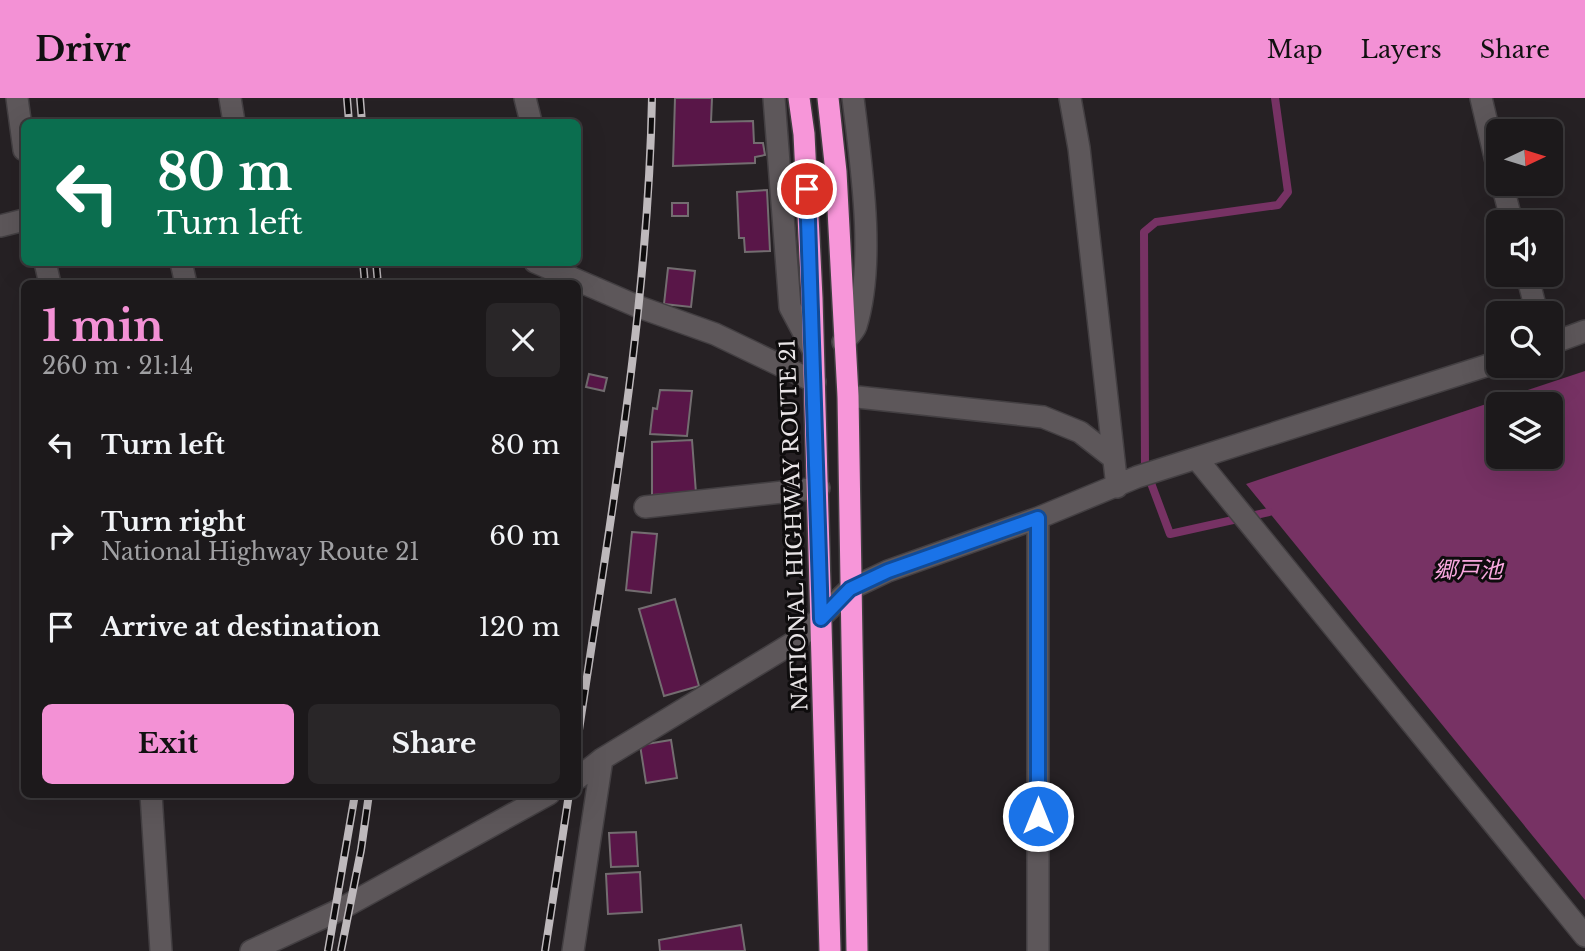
<!DOCTYPE html>
<meta charset="utf-8">
<style>
body{margin:0;font-family:"Libre Baskerville","Noto Sans JP",serif;background:#292628;color:#f1f3f6;height:100vh;display:flex;flex-direction:column;font-size:26px;white-space:nowrap}
*{box-sizing:border-box;margin:0}
p{font-size:23px;color:#a0a0a3}
.icon{flex:none;width:38px;height:38px;fill:none;stroke:currentColor;stroke-width:2;stroke-linecap:round;stroke-linejoin:round}
.map{position:relative;flex:1;overflow:hidden}
.drawer{position:absolute;left:21px;top:182px;width:560px;height:518px;display:flex;flex-direction:column;background:#1c191b;border-radius:10px;box-shadow:0 7px 28px #0002,0 0 0 2px #3a383a}
.drawer>*{flex:none}
.guide{position:absolute;left:21px;top:21px;width:560px;height:147px;border-radius:10px;box-shadow:0 7px 28px #0002,0 0 0 2px #3a383a;background:#0b6e4f;color:#fff;overflow:hidden}
.needle{width:46px;rotate:86deg}
.tools{position:absolute;left:1486px;top:21px;display:grid;gap:14px}
.tools a{display:grid;place-items:center;width:77px;height:77px;border-radius:10px;background:#1c191b;box-shadow:0 7px 28px #0002,0 0 0 2px #3a383a;font-size:35px}
.pin{position:absolute;display:grid;place-items:center;width:60px;height:60px;color:#fff;margin:-30px;border:4px solid #fff;border-radius:50%;box-shadow:0 2px 7px #0007}
.me{position:absolute;width:77px;margin:-38px;rotate:0deg;stroke-linejoin:round;filter:drop-shadow(0 0 5px #0008)}
.turn{display:flex;align-items:center;gap:24px;height:147px;padding:0 21px;font-size:32px}
.turn .icon{width:91px;height:91px;stroke-width:2.5}
.turn b{display:block;font-size:49px;line-height:60px}
.round{display:grid;place-items:center;flex:none;width:74px;height:74px;border-radius:10px;background:#292628}
.overview{display:flex;align-items:center;justify-content:space-between;height:119px;padding:0 21px}
h1{font-size:42px;font-weight:700;line-height:52px;color:#f391d5}
.button{display:flex;gap:14px;margin-top:auto;padding:14px 21px}
.button a{flex:1;height:80px;border-radius:10px;background:#f391d5;color:#111;font-size:28px;font-weight:700;line-height:80px;text-align:center}
.button a+a{background:#292628;color:#f1f3f6}
ul{padding:0;list-style:none}
li{display:flex;align-items:center;gap:21px;height:91px;padding:0 21px}
li div{flex:1}
li b{display:block;font-size:26px}
li em{font-style:normal}
header{display:flex;align-items:center;gap:42px;box-sizing:border-box;height:98px;padding:0 35px;background:#f391d5;color:#111}
header strong{font-size:33px}
nav{display:flex;gap:38px;margin-inline-start:auto;font-size:24px}
.map>svg:first-child{display:block}
.water{fill:#773264;fill-rule:evenodd}
.lines{fill:none;stroke-linecap:round;stroke-linejoin:round}
.stream{stroke:#773264;stroke-width:8}
.building{fill:#591648;stroke:#736d70;stroke-width:2}
.minor-casing{stroke:#433f42;stroke-width:24}
.highway-casing{stroke:#433f42;stroke-width:24}
.minor{stroke:#5d575a;stroke-width:21}
.highway{stroke:#f796d9;stroke-width:21}
.rail-casing{stroke:#beb9bc;stroke-width:8}
.rail{stroke:#0e0c0d;stroke-width:5;stroke-dasharray:16;stroke-linecap:butt}
.route-casing{stroke:#114b97;stroke-width:18}
.route{stroke:#1a73e8;stroke-width:12}
.labels{text-anchor:middle;stroke-width:6;stroke-linejoin:round;paint-order:stroke}
.street-label{font-size:21px;fill:#e9e5e7;stroke:#0e0c0d}
.water-label{font-size:23px;font-style:italic;fill:#f9a8df;stroke:#0e0c0d}
</style>
<header>
<strong>Drivr</strong>
<nav><a>Map</a><a>Layers</a><a>Share</a></nav>
</header>
<div class="map">
<svg width="1585" height="853" viewBox="0 0 1585 853">
<rect width="100%" height="100%" fill="#262124"/>
<path class="water" d="M1585,273v529l-339,-416zM1498,306h52v53h-52z"/>
<g class="lines">
<path class="stream" d="M1269,414l-99,22 -25,-67 -1,-235 12,-10 122,-17 10,-13 -13,-94"/>
</g>
<path class="building" d="M675,0h37l-1,24 42,-1 1,22h9l2,12 -10,2v6l-82,3z
M767,92l3,61 -25,1 -1,-14h-5l-2,-46z
M672,105h16v13h-16z
M668,170l27,3 -4,36 -27,-3z
M589,276l18,4 -3,13 -18,-4z
M660,292l32,1 -5,45 -37,-2 3,-26 4,1z
M692,342l4,53 -44,2v-53z
M632,434l25,2 -6,59 -25,-3z
M675,501l24,87 -35,10 -25,-87z
M671,642l6,38 -31,5 -6,-38z
M636,734l2,34 -27,1 -2,-34z
M640,774l2,40 -34,2 -2,-40z
M741,827l4,26h-85l-1,-11z"/>
<g class="lines">
<g class="minor-casing">
<path id="minor" d="M17,0l7,52
M230,0l4,24
M525,0l6,24
M774,0l16,209 23,43
M1070,0l9,50 38,339
M1481,0l17,72
M1502,86l10,38
M0,128l24,-6
M45,164l5,22
M181,164l5,22
M535,164l104,45 76,27 100,48
M1527,177l10,38
M843,244c5,-5 11,-10 13,-16 20,-64 5,-162 -3,-228
M1550,246l35,-13
M848,298l195,21 37,15 32,25
M1197,361l388,477
M645,409l174,-19
M1038,420v433
M578,680l24,-19 194,-118 54,-52 38,-18 150,-53 99,-41 361,-115
M151,696l10,157
M251,853l86,-40 212,-117
M573,853l29,-192"/>
</g>
<g class="highway-casing">
<path id="highway" d="M799,0l5,36 8,164 18,653
M828,0l8,74 12,224 9,555"/>
</g>
<use href="#minor" class="minor"/>
<use href="#highway" class="highway"/>
<g class="rail-casing">
<path id="rail" d="M347,0l2,24
M360,0l2,24
M363,164l2,22
M376,164l2,22
M578,639c31,-212 70,-424 74,-639
M328,853l27,-157
M341,853l20,-101 8,-56
M545,853l24,-157"/>
</g>
<use href="#rail" class="rail"/>
</g>
<g class="lines">
<g class="route-casing">
<path id="route" d="M807,91l14,430 29,-30 38,-18 150,-53v298"/>
</g>
<use href="#route" class="route"/>
</g>
<g class="labels">
<g class="street-label">
<text transform="translate(794 427) rotate(-92)" y="7">NATIONAL HIGHWAY ROUTE 21</text>
</g>
<g class="water-label">
<text x="1468" y="480">郷戸池</text>
</g>
</g>
</svg>
<div class="tools">
<a><svg class="needle" viewBox="-14 -14 28 28"><path d="M0-13l5 13h-10z" fill="#e53935"/><path d="M0 13l5-13h-10z" fill="#a0a0a3"/></svg></a>
<a><svg class="icon" aria-label="sound" viewBox="0 0 24 24"><path d="M4 9h4l5-4v14l-5-4H4zM17 9q2 3 0 6"/></svg></a>
<a><svg class="icon" aria-label="search" viewBox="0 0 24 24"><circle cx="10" cy="10" r="6"/><path d="M15 15l6 6"/></svg></a>
<a><svg class="icon" aria-label="layers" viewBox="0 0 24 24"><path d="M12 4l9 5-9 5-9-5zM3 14l9 5 9-5"/></svg></a>
</div>
<div class="pin" style="left:807px;top:91px;background:#d93025"><svg class="icon" aria-label="arrive" viewBox="0 0 24 24"><path d="M6 21V4h12l-3 4 3 4H6"/></svg></div>
<svg class="me" style="left:1038px;top:718px" viewBox="-20 -20 40 40"><circle r="17" fill="#1a73e8" stroke="#fff" stroke-width="3"/><path d="M0-11L8 9 0 5-8 9z" fill="#fff"/></svg>
<div class="guide">
<div class="turn"><svg class="icon" aria-label="left" viewBox="0 0 24 24"><path d="M17 20v-9H6M10 6l-5 5 5 5"/></svg><div><b>80 m</b>Turn left</div></div>
</div>
<section class="drawer">
<div class="overview"><div><h1>1 min</h1><p>260 m · 21:14</p></div><a class="round"><svg class="icon" aria-label="close" viewBox="0 0 24 24"><path d="M6 6l12 12M18 6L6 18"/></svg></a></div>
<ul>
<li><svg class="icon" aria-label="left" viewBox="0 0 24 24"><path d="M17 20v-9H6M10 6l-5 5 5 5"/></svg><div><b>Turn left</b></div><em>80 m</em></li>
<li><svg class="icon" aria-label="right" viewBox="0 0 24 24"><path d="M7 20v-9h11M14 6l5 5-5 5"/></svg><div><b>Turn right</b><p>National Highway Route 21</p></div><em>60 m</em></li>
<li><svg class="icon" aria-label="arrive" viewBox="0 0 24 24"><path d="M6 21V4h12l-3 4 3 4H6"/></svg><div><b>Arrive at destination</b></div><em>120 m</em></li>
</ul>
<div class="button"><a>Exit</a><a>Share</a></div>
</section>
</div>
